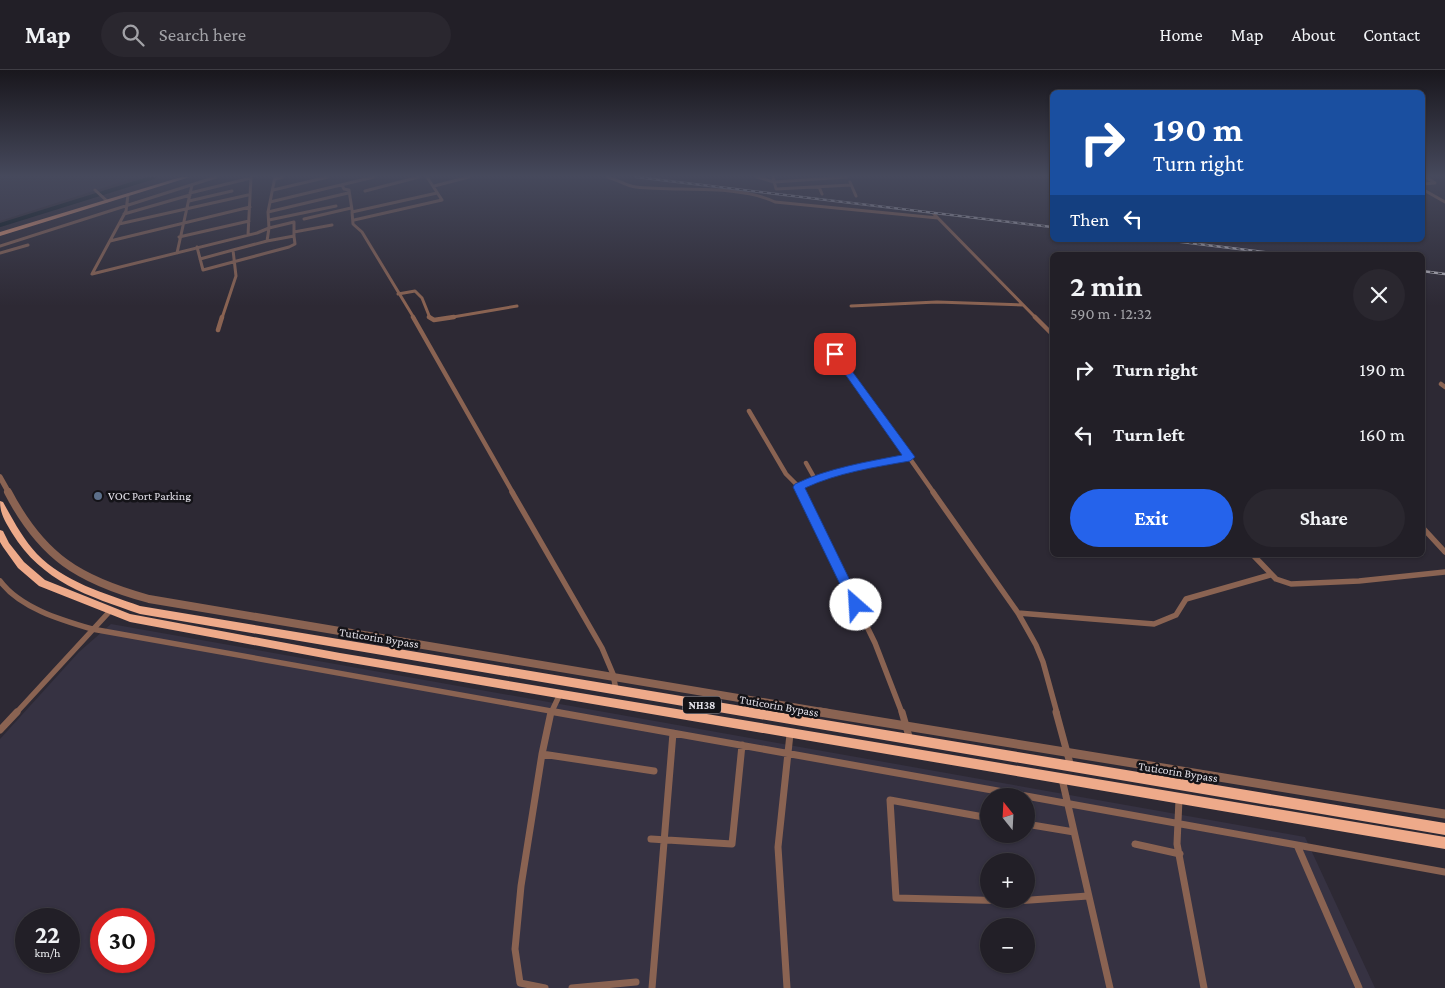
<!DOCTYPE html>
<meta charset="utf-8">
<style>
body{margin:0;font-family:"Crimson Pro",serif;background:#2a272f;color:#f1f3f6;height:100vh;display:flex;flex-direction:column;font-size:19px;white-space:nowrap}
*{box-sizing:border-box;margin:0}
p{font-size:16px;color:#a2a2a7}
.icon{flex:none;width:28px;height:28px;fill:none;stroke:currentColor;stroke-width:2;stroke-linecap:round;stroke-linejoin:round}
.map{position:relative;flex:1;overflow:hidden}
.drawer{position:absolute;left:1050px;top:182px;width:375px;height:305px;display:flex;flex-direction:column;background:#221f27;border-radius:8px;box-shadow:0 1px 4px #0004,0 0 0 1px #3f3d44}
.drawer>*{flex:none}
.top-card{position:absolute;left:1050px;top:20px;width:375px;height:152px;border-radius:8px;box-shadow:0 1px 4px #0004,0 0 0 1px #3f3d44;background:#1a4fa0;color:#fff;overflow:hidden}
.needle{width:32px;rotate:342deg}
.buttons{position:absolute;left:980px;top:718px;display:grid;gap:10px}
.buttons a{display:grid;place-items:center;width:55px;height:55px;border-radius:50%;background:#221f27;box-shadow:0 1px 4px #0004,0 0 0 1px #3f3d44;font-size:25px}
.speed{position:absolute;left:15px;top:838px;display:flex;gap:10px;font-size:25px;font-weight:700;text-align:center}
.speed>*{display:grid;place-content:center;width:65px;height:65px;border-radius:50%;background:#221f27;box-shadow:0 1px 4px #0004,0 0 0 1px #3f3d44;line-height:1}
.speed small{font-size:12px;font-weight:400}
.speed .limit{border:8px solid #d22;background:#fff;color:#111}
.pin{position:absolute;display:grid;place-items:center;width:42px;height:42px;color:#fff;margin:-21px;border-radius:10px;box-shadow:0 2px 8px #0006}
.me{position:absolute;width:55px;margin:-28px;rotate:334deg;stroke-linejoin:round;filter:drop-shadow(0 0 4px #0008)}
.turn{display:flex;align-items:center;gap:18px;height:105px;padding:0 20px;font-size:22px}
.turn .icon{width:65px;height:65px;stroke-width:2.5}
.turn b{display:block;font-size:35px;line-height:42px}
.then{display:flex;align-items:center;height:48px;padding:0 20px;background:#0003;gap:10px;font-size:19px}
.round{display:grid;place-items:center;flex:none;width:52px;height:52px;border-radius:26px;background:#2a272f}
.headline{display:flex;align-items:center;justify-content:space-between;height:85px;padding:0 20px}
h1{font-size:30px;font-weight:700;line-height:38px}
.cta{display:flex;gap:10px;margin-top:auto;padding:10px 20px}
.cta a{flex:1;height:58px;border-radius:30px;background:#2563eb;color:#fff;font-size:20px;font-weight:700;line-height:58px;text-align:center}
.cta a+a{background:#2a272f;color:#f1f3f6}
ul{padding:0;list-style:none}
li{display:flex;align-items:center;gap:15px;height:65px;padding:0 20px}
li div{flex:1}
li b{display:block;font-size:19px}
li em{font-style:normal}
header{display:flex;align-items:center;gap:30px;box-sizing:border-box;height:70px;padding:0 25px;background:#221f27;border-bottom:1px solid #3f3d44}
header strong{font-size:24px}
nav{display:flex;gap:28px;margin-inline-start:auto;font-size:18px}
.search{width:350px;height:45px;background:#2a272f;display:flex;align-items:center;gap:12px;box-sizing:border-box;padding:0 18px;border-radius:28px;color:#a2a2a7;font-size:19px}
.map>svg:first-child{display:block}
.built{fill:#363242;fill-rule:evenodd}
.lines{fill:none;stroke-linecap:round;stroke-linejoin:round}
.canal{stroke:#021318;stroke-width:4}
.minor-far3{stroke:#8a6352;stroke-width:3}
.minor-far2{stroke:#8a6352;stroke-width:4.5}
.minor-far1{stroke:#8a6352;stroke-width:5.5}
.minor{stroke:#8a6352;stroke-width:7}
.tertiary-far2{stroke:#8a6352;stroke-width:5.5}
.tertiary-far1{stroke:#8a6352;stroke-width:8}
.tertiary{stroke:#8a6352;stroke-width:9}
.primary{fill:#e89974;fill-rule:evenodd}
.trunk{fill:#eeaa8a;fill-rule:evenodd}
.rail-casing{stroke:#b0aeb6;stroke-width:2.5}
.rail{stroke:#141318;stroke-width:1;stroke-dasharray:4;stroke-linecap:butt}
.route{fill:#2563eb;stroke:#184099}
.service-dot{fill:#5c6f8a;stroke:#141318;stroke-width:2}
.labels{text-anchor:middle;stroke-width:5;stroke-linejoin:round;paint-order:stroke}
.shield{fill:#141318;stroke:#a4a2aa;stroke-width:1}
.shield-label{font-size:11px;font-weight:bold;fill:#e2e0e8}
.poi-label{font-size:12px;fill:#e2e0e8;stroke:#141318;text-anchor:start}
.street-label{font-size:12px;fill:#e2e0e8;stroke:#141318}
</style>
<header>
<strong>Map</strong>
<div class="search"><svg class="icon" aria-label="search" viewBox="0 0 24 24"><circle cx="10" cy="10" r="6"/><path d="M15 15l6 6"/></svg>Search here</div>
<nav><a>Home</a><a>Map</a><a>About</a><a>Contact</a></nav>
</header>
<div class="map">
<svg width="1445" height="918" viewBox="0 0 1445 918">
<rect width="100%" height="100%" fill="#2d2934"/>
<path class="built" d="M0,107h137l-137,44z
M111,554l1194,213 70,151h-1375v-249l79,-87zM989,726h37v38h-37zM989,791h37v38h-37zM26,849h43v42h-43zM101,849h43v42h-43zM989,856h37v38h-37z"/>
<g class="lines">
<path class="canal" d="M0,155l154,-48"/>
<path class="minor-far3" d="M607,107c10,2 19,9 29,10 42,5 102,-3 139,15l163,16
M757,107l17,5 73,-5
M773,107l3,12 75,-4
M275,109l8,-2
M850,112l6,14
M1422,114l13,-1 -9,-6
M342,115l2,4 5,1 3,20
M434,116l35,-9
M819,117l3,7
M1422,119l23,13
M95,120l12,11
M273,120l55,-13
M365,121l54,-14
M190,123l61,-15
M128,125l-2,16 -34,63 165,-41 12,-5 -1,-16 7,-35
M189,131l43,-10
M270,132l104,-25
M268,142l80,-19
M933,143l103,105
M124,144l66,-19
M304,149l47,-11
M269,150l67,-14
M354,150l88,-20 -15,-23
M294,152v14l-27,5 2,-13z
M119,154l129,-29
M294,162l38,-7
M248,165l3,-58
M179,167l70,-16
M110,171l140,-34
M0,176l216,-69
M197,177l6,23 86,-23 6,-3 -1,-8
M0,183l28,-8
M177,183l15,-68
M200,189l33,-9
M398,224l17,-3 7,7 8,20
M851,236l86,-4 86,3
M222,248l14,-42 -3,-26 34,-9
M414,248l-52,-86 -9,-8 -1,-12 85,-19
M447,248l70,-12"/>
<path class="minor-far2" d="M413,247l100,176
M429,247l5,3 20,-3
M1035,247l17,17
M218,260l4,-13
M828,272l106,151
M1441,314l4,3
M749,341l37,63 13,13 3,6
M806,393l9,16
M799,417l40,-15 70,-15"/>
<path class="minor-far1" d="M512,422l90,156 11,26 3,16
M801,422l74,151 27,70
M933,422l85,121 18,32 7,17 14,51
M1422,457l23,25
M1253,485l23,24 15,5 68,-3 86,-9
M0,511c20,27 61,39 92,48l470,84
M1018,543l136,11 22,-9 10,-16 84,-24
M16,643l94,-102
M551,643l9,-19"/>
<path class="minor" d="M555,642l471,84
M902,642l8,28
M1056,642l15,55
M0,660l17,-18
M542,684l112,17
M1062,709l48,209
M1026,726l271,49
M1179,729l-2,45 27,144
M989,748l-99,-18 6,98 120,3 72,-5
M1026,754l48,8
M651,769l81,5 10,-99
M1135,774l45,10
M545,918l-25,-5 -5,-34 6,-63 21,-132 9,-42
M572,918l64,-6
M652,918l21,-255
M787,918l-9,-141 12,-113
M1359,918l-62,-143 148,27"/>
<path class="tertiary-far2" d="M0,407l9,16"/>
<path class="tertiary-far1" d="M8,422c34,65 71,88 141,107l679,114"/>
<path class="tertiary" d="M820,642l625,102"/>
<path class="primary" d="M181,107h9l-190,59v-4z"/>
<path class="trunk" d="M0,431l3,1c10,18 20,37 34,52 27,28 67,39 103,52l1305,217v12l-1305,-221c-52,-18 -98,-32 -128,-81 -7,-12 -12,-19 -12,-32z
M0,460l3,1 6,12 15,19 21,18 85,34 210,39 1105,184v12l-1105,-188 -210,-39 -91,-36 -21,-18 -15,-21 -3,-5z"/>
<g class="rail-casing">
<path id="rail" d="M636,107l416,50
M1165,170l124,15
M1422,201l23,3"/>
</g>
<use href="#rail" class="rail"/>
</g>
<linearGradient id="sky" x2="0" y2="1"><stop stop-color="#19171d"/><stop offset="0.45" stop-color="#46495c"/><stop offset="1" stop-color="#46495c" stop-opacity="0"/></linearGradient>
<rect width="1445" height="236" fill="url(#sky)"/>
<path class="route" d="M835,281l3,1 77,105 -5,4c-35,6 -73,12 -105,27l57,117 -2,4h-8l-59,-122 2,-3c33,-16 71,-22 107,-29l-71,-101z"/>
<circle class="service-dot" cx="98" cy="426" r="5"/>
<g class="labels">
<rect class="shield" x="683" y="626.5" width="38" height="17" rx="4"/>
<g class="shield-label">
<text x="702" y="639">NH38</text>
</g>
<g class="poi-label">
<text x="108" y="430">VOC Port Parking</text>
</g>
<g class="street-label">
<text transform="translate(379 568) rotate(9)" y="4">Tuticorin Bypass</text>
<text transform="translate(779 636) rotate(10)" y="4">Tuticorin Bypass</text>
<text transform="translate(1178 702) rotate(9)" y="4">Tuticorin Bypass</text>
</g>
</g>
</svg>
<div class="buttons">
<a><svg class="needle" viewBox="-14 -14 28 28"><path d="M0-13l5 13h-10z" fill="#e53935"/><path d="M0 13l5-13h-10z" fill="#a2a2a7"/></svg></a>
<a>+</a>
<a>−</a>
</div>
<div class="speed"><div>22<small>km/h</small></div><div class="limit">30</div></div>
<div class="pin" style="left:835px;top:284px;background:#d93025"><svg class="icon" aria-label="arrive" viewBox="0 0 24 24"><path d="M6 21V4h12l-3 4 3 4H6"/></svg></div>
<svg class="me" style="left:856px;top:535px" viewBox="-20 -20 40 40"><circle r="19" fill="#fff"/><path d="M0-13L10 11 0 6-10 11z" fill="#2563eb"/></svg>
<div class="top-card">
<div class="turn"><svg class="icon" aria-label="right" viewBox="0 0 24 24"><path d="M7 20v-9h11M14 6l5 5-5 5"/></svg><div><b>190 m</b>Turn right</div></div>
<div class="then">Then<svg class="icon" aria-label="left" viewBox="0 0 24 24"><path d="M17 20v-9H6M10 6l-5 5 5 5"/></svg></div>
</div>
<section class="drawer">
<div class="headline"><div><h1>2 min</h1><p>590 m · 12:32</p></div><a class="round"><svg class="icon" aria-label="close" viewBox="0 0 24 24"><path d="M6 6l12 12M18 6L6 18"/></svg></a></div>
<ul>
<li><svg class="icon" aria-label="right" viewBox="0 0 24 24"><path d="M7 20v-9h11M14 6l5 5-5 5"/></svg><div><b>Turn right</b></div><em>190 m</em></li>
<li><svg class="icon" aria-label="left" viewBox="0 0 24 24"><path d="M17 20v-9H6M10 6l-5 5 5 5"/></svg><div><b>Turn left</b></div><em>160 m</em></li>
</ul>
<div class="cta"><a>Exit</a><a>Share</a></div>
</section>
</div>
